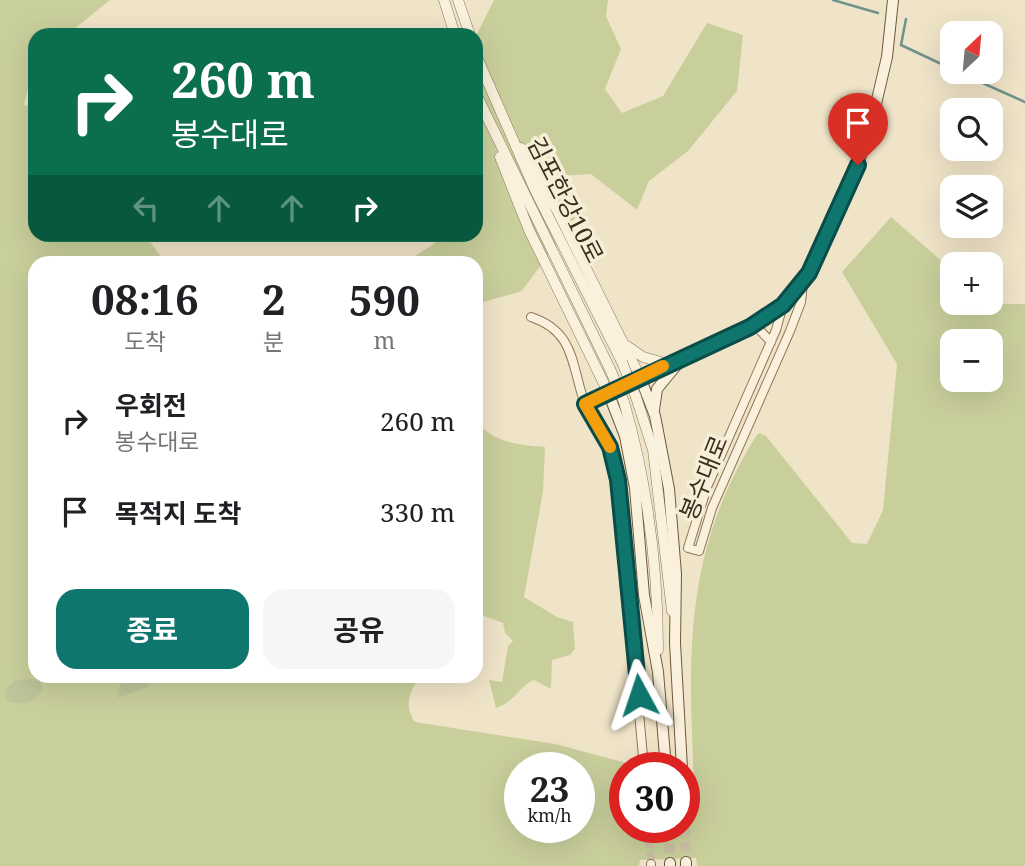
<!DOCTYPE html>
<html lang="ko">
<meta charset="utf-8">
<style>
body{margin:0;font-family:"Noto Serif","Noto Sans KR",serif;background:#f6f6f6;color:#202124;height:100vh;display:flex;flex-direction:column;font-size:26px;white-space:nowrap}
*{box-sizing:border-box;margin:0}
p{font-size:23px;color:#757577}
.icon{flex:none;width:38px;height:38px;fill:none;stroke:currentColor;stroke-width:2;stroke-linecap:round;stroke-linejoin:round}
.map{position:relative;flex:1;overflow:hidden}
.sheet{position:absolute;left:28px;top:256px;width:455px;height:427px;display:flex;flex-direction:column;background:#fff;border-radius:21px;box-shadow:0 7px 28px #0002}
.sheet>*{flex:none}
.top-card{position:absolute;left:28px;top:28px;width:455px;height:214px;border-radius:21px;box-shadow:0 7px 28px #0002;background:#0b6e4f;color:#fff;overflow:hidden}
.needle{width:46px;rotate:26deg}
.controls{position:absolute;left:940px;top:21px;display:grid;gap:14px}
.controls a{display:grid;place-items:center;width:63px;height:63px;border-radius:14px;background:#fff;box-shadow:0 7px 28px #0002;font-size:35px}
.speed{position:absolute;left:504px;top:752px;display:flex;gap:14px;font-size:35px;font-weight:700;text-align:center}
.speed>*{display:grid;place-content:center;width:91px;height:91px;border-radius:50%;background:#fff;box-shadow:0 7px 28px #0002;line-height:1}
.speed small{font-size:18px;font-weight:400}
.speed .limit{border:10px solid #d22;background:#fff;color:#111}
.pin{position:absolute;display:grid;place-items:center;width:60px;height:60px;color:#fff;margin:-72px -30px;border-radius:50% 50% 50% 0;rotate:-45deg;box-shadow:0 0 7px #0007}
.pin .icon{rotate:45deg}
.me{position:absolute;width:77px;margin:-38px;rotate:355deg;stroke-linejoin:round;filter:drop-shadow(0 0 5px #0008)}
.turn{display:flex;align-items:center;gap:24px;height:147px;padding:0 28px;font-size:32px}
.turn .icon{width:91px;height:91px;stroke-width:2.5}
.turn b{display:block;font-size:49px;line-height:60px}
.lanes{display:flex;align-items:center;height:66px;padding:0 28px;background:#0003;justify-content:center;gap:35px;direction:ltr}
.lanes .off{opacity:.35}
.eta{display:flex;justify-content:space-evenly;align-items:center;height:119px;text-align:center}
.eta b{font-size:42px;font-weight:700;line-height:49px}
.cta{display:flex;gap:14px;margin-top:auto;padding:14px 28px}
.cta a{flex:1;height:80px;border-radius:21px;background:#0f766e;color:#fff;font-size:28px;font-weight:700;line-height:80px;text-align:center}
.cta a+a{background:#f6f6f6;color:#202124}
ul{padding:0;list-style:none}
li{display:flex;align-items:center;gap:21px;height:91px;padding:0 28px}
li div{flex:1}
li b{display:block;font-size:26px}
li em{font-style:normal}
.map>svg:first-child{display:block}
.green{fill:#c9cf9b;fill-rule:evenodd}
.cemetery{fill:#bfc49a}
.lines{fill:none;stroke-linecap:round;stroke-linejoin:round}
.stream{stroke:#6f938a;stroke-width:2.5}
.minor-tunnel{stroke:#ccc0a6;stroke-width:8;stroke-dasharray:8 4;stroke-linecap:butt}
.secondary-tunnel{stroke:#ccc0a6;stroke-width:10;stroke-dasharray:10 5;stroke-linecap:butt}
.minor-casing{stroke:#8d765c;stroke-width:10}
.tertiary-casing{stroke:#8d765c;stroke-width:11}
.secondary-casing{stroke:#6f573f;stroke-width:12}
.minor{stroke:#faf1dc;stroke-width:8}
.tertiary{stroke:#faf1dc;stroke-width:10}
.secondary{stroke:#faf1dc;stroke-width:10}
.tertiary-bridge-casing{stroke:#8d765c;stroke-width:11;stroke-linecap:butt}
.tertiary-bridge{stroke:#faf1dc;stroke-width:10}
.route-casing{stroke:#0a4d48;stroke-width:18}
.route{stroke:#0f766e;stroke-width:12}
.slow{stroke:#f59e0b;stroke-width:12}
.labels{text-anchor:middle;stroke-width:7;stroke-linejoin:round;paint-order:stroke}
.street-label{font-size:24px;fill:#3d2e20;stroke:#f7eed8}
</style>
<div class="map">
<svg width="1025" height="866" viewBox="0 0 1025 866">
<rect width="100%" height="100%" fill="#f0e4c8"/>
<path class="green" d="M0,0h110l-43,35h-32v25l-11,45 11,2v127l110,1 20,27h-130v414h385c-10,16 -17,29 -5,46l140,22 79,21v3h-9v60h59v-15l11,-1c-5,-141 -18,-249 61,-376l3,-3 7,3 86,107 15,1 16,-34 14,-146 -55,-92 49,-55 61,53v33l73,1v562h-328l-1,-8 -56,2 -1,6h-639zM952,341h38v39h-38zM520,768h59v60h-59z
M494,0h114l-2,16 15,33 -16,40 17,24 41,-17 44,-73 36,12 -6,56 -49,60 -39,30 -12,29 -46,-36 -42,3 26,41 -53,73 -46,13v-42h-70l29,-19 4,-8 37,-1v-198z
M476,422c20,21 41,23 69,25l-2,45 -19,105 33,20 16,5 2,27 -5,6 -18,5 -1,29 -17,-9c-15,6 -21,24 -38,28l-7,-28 13,2 6,-36 5,-5 -8,-8 -2,-10 -27,-10z"/>
<path class="cemetery" d="M125,676h18l6,5 -1,6 -30,11 -1,-6z
M31,679l9,3 3,7c-8,13 -21,18 -36,12l-2,-11 10,-10z"/>
<g class="lines">
<path class="stream" d="M833,0l45,13
M906,19l-5,26 51,24
M958,72l67,30"/>
<path class="minor-tunnel" d="M648,828l3,36"/>
<path class="secondary-tunnel" d="M684,812l2,50
M669,828l1,35"/>
<g class="minor-casing">
<path id="minor" d="M783,305l-7,25 -69,157 -19,61 11,3 13,-43 78,-177 11,-29 2,-19
M531,317c45,15 40,49 54,87
M754,324l17,18
M608,392l-23,12 25,43 8,33 26,288
M651,864v2"/>
</g>
<g class="tertiary-casing">
<path id="tertiary" d="M444,0l11,35
M458,0l12,35
M476,55l59,135 87,172
M476,94l134,275
M521,148l37,64 82,165
M500,157l29,73 79,162
M627,346l16,11 25,7
M636,397l17,53 19,161
M624,402c23,80 34,165 34,248"/>
</g>
<g class="secondary-casing">
<path id="secondary" d="M640,377l15,39 14,73 7,85 -1,69 7,125
M654,410l3,-21 23,-28
M666,768l-8,-96 -14,-77 -9,-107 -10,-52 -17,-44 141,-65 34,-22 20,-22 64,-141 20,-85 6,-57
M670,863v3
M686,866v-4"/>
</g>
<use href="#minor" class="minor"/>
<use href="#tertiary" class="tertiary"/>
<use href="#secondary" class="secondary"/>
<g class="tertiary-bridge-casing">
<path id="tertiary-bridge" d="M622,362l14,35
M610,369l14,33"/>
</g>
<use href="#tertiary-bridge" class="tertiary-bridge"/>
</g>
<g class="lines">
<g class="route-casing">
<path id="route" d="M639,695l-21,-215 -8,-33 -25,-43 165,-77 33,-22 26,-32 49,-108"/>
</g>
<use href="#route" class="route"/>
<path class="slow" d="M610,447l-25,-43 78,-38"/>
</g>
<g class="labels">
<g class="street-label">
<text transform="translate(565 200) rotate(63)" y="8">김포한강10로</text>
<text transform="translate(704 478) rotate(-68)" y="8">봉수대로</text>
</g>
</g>
</svg>
<div class="controls">
<a><svg class="needle" viewBox="-14 -14 28 28"><path d="M0-13l5 13h-10z" fill="#e53935"/><path d="M0 13l5-13h-10z" fill="#757577"/></svg></a>
<a><svg class="icon" aria-label="search" viewBox="0 0 24 24"><circle cx="10" cy="10" r="6"/><path d="M15 15l6 6"/></svg></a>
<a><svg class="icon" aria-label="layers" viewBox="0 0 24 24"><path d="M12 4l9 5-9 5-9-5zM3 14l9 5 9-5"/></svg></a>
<a>+</a>
<a>−</a>
</div>
<div class="speed"><div>23<small>km/h</small></div><div class="limit">30</div></div>
<div class="pin" style="left:858px;top:165px;background:#d93025"><svg class="icon" aria-label="arrive" viewBox="0 0 24 24"><path d="M6 21V4h12l-3 4 3 4H6"/></svg></div>
<svg class="me" style="left:639px;top:695px" viewBox="-20 -20 40 40"><path d="M0-17L14 15 0 8-14 15z" fill="#0f766e" stroke="#fff" stroke-width="4"/></svg>
<div class="top-card">
<div class="turn"><svg class="icon" aria-label="right" viewBox="0 0 24 24"><path d="M7 20v-9h11M14 6l5 5-5 5"/></svg><div><b>260 m</b>봉수대로</div></div>
<div class="lanes"><svg class="icon off" aria-label="left" viewBox="0 0 24 24"><path d="M17 20v-9H6M10 6l-5 5 5 5"/></svg><svg class="icon off" aria-label="ahead" viewBox="0 0 24 24"><path d="M12 20V5M6 11l6-6 6 6"/></svg><svg class="icon off" aria-label="ahead" viewBox="0 0 24 24"><path d="M12 20V5M6 11l6-6 6 6"/></svg><svg class="icon" aria-label="right" viewBox="0 0 24 24"><path d="M7 20v-9h11M14 6l5 5-5 5"/></svg></div>
</div>
<section class="sheet">
<div class="eta">
<div><b>08:16</b><p>도착</p></div>
<div><b>2</b><p>분</p></div>
<div><b>590</b><p>m</p></div>
</div>
<ul>
<li><svg class="icon" aria-label="right" viewBox="0 0 24 24"><path d="M7 20v-9h11M14 6l5 5-5 5"/></svg><div><b>우회전</b><p>봉수대로</p></div><em>260 m</em></li>
<li><svg class="icon" aria-label="arrive" viewBox="0 0 24 24"><path d="M6 21V4h12l-3 4 3 4H6"/></svg><div><b>목적지 도착</b></div><em>330 m</em></li>
</ul>
<div class="cta"><a>종료</a><a>공유</a></div>
</section>
</div>
